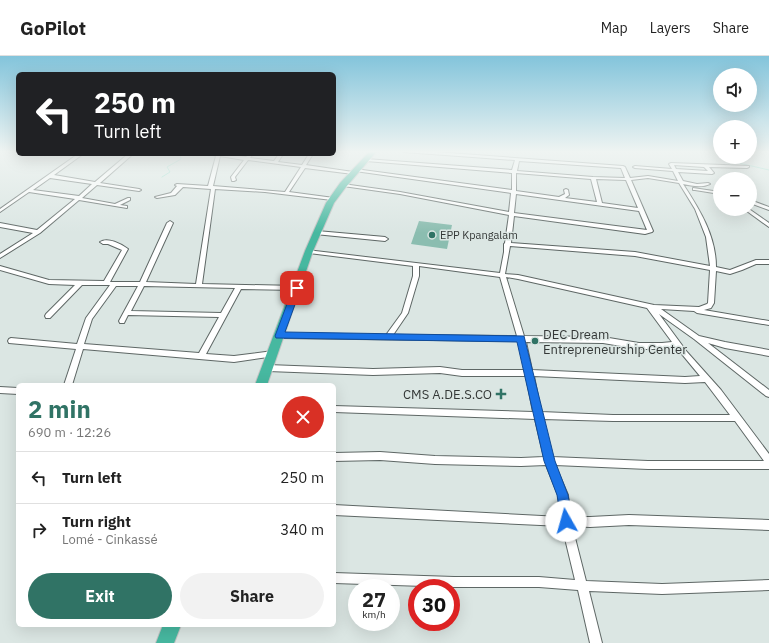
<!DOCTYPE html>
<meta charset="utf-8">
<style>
body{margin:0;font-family:"IBM Plex Sans",sans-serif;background:#f2f2f2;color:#222;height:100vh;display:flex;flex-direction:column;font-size:15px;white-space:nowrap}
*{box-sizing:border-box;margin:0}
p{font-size:13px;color:#767676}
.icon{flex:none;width:22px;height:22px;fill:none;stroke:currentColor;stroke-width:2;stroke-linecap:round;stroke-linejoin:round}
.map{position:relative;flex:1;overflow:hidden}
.drawer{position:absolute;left:16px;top:327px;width:320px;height:244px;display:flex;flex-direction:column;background:#fff;border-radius:6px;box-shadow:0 4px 16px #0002}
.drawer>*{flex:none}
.banner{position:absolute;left:16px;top:16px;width:320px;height:84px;border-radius:6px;box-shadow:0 4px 16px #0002;background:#202124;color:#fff;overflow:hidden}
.controls{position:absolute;left:713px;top:12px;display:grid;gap:8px}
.controls a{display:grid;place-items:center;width:44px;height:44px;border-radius:50%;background:#fff;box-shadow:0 4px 16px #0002;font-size:20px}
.speed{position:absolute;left:348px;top:523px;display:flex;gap:8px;font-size:20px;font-weight:700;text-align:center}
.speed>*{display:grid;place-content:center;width:52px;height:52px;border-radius:50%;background:#fff;box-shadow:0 4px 16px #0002;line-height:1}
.speed small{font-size:10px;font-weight:400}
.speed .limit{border:6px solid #d22;background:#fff;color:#111}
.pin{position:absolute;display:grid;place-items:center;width:34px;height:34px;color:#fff;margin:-17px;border-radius:8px;box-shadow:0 2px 6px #0006}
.me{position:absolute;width:44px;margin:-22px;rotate:353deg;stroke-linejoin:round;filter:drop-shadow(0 0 3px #0008)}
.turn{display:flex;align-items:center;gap:14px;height:84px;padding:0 12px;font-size:18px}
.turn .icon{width:52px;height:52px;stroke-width:2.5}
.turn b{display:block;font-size:28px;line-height:34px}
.round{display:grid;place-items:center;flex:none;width:42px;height:42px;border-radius:21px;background:#f2f2f2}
.headline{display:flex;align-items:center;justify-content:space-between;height:68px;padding:0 12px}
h1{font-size:24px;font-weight:700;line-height:30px;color:#307365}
.button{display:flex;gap:8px;margin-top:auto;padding:8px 12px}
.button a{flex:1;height:46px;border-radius:24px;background:#307365;color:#fff;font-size:16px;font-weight:700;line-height:46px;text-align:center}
.button a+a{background:#f2f2f2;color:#222}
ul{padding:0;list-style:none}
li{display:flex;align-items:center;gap:12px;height:52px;padding:0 12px;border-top:1px solid #e0e0e0}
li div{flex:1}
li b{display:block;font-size:15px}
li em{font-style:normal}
header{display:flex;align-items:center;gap:24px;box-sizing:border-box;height:56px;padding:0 20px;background:#fff;border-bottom:1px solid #e0e0e0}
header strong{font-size:19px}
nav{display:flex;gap:22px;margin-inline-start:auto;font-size:14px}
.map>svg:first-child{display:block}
.green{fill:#8bbdb0}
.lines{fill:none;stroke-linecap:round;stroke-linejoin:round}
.stream{stroke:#8ddbc8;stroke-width:1}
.minor-casing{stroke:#5e6765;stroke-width:2}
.highway-casing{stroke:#c2c3c3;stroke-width:2}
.minor{fill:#fff;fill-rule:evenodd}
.highway{fill:#47b8a0;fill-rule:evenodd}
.route{fill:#1a73e8;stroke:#114b97}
.poi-dot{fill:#307365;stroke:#dbe6e3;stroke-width:1.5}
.labels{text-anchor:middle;stroke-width:3;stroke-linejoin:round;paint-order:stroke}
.far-poi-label{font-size:11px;fill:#343837;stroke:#dbe6e3;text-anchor:start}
.poi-label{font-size:13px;fill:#343837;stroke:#dbe6e3;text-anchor:start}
</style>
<header>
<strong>GoPilot</strong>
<nav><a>Map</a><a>Layers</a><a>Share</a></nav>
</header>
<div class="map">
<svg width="769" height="587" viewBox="0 0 769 587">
<rect width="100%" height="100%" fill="#dbe6e3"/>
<path class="green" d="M419,165l33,4 -5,24 -36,-5z"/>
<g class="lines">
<path class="stream" d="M705,95l15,4
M724,101l6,4 39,9
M162,121l8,-5 -3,-5 14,-8 -1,-5"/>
<g class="minor-casing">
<path id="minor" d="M402,95h20l201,15 2,1 5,11 18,-2 30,5 -5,-10 -38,-3 -2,-1 2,-1 37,3 -3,-5 2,-1 78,3v1l-2,1 -38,-1 5,6 -2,1 -34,-2 5,9 14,3 11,-1 2,1c-8,4 -18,2 -27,0 17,26 33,52 33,83l14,3 26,-10h13v4h-13l-14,6 -12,4 -14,-3 -2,32 -3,5 -7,2 65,11v4l-72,-12 -3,-2 -33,-2 38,27 26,6 44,8v6l-44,-8 -17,-5 61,47v7l-3,-1 -72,-57 -35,-25 28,38 34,38 48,64v15h-121l-93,-4 13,30 2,22h20l39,-2 140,5v10l-140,-5 -39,2 -18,-1 14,55 76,3 107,-4v10l-107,4 -73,-3 13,52h-12l-12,-53 -39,-3h-85l-120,-4v-10l120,4h85l36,3 -13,-54 -228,-11v-10l227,12 -3,-22 -12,-30 -25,1 -86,-2 -55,-4 -46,1v-8l46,-1 55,4 86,2 23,-1 -9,-38 -201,-7v-6l199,6 -7,-36h-64l-22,-3 -67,2 -105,-4 -3,-1 -1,-2 1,-2 3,-1 105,4 67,-2 22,3h63l-6,-29 -239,-3 -3,-2 3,-2 106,1 16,-22 11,-37v-10l-104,-13 -2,-1v-2l193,23 4,-21v-8l1,-1 4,-28 -109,-21 -57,-8 -2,-1 2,-1 57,8 109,20 2,-19 -156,-22 -2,-1 2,-1 157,21v-17l-146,-12 -2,-1 2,-1 146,11 3,-10 -111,-8zM519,105l102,7 4,10 -32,-1 -76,-6zM674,109l30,2 4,4 -32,-2zM516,117l75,6 6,23 -32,-4 4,-3 -1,-5 -2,-1 -2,1 1,4 -6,3 -43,-6zM648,122l31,5 16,26 11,28 4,29 -75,-14 -124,-9 3,-27 131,18 7,-2 1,-1 -22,-51zM596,123l30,1 12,28 -36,-5zM516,138l123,17 8,19 -133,-17zM510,190l125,10 75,14 -2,33 -1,1 -8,3 -45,-2 -136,-30 -13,-1zM419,210l81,11 17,59 -124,-1 15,-22 11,-37zM506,221l12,2 129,29 25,34 -10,1h-23l-36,-6 -79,-1zM526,286l77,1 36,6h23l14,-2 24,29 -15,1 -153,-7zM534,320l151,7 20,-1 25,33h-117l-72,-3zM543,363l70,2h122l29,40h-116l-96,-4z
M78,98h5l-29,21 41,7 33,-28h5l-33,29 39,6 2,1 -2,1 -42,-6 -15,13 33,6 13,-6h2v2l-10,5 7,1v2l-48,-8 -39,33 -40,25v-4l33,-21 -33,-6v-4l37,7 38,-31 -46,-7 -29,20v-3zM50,122l42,6 -13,12 -46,-6z
M211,98h11l24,3 3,-3h4l-3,4 24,3 5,-7h4l-5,8 24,3 7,-11h4l-7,11 47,7 2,1 -2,1 -48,-6 -16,24 45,6v1l-2,1 -67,-8 -50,-3 -13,95 95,2 3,2 -3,2 -56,-1 -35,65 28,2 39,-5 2,1 2,2 -2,2 -41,6 -151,-13 -11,36h-8l12,-36 -67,-6 -1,-2 1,-2 2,-1 66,6 9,-26 24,-33h-28l-32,33h-4l-1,-2 1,-2 29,-29 -26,-1 -49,-14v-4l49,14 55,1 18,-31 -14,-6h-5l-3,-2c8,-5 21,2 28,7l-18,33h30l27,-59 3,-2 3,2 -27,59 50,2 15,-95 -28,-2 -8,8 -18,3 -2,-1 16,-4 6,-7 -2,-1 2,-1 31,2 8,-30zM220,100l24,4 -13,17 1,4h2l2,-1 -1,-3 13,-17 53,7 -16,25 -72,-6zM116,230h22l-19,35 1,2h4l4,-8 91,2 -20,36 -115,-9 8,-25zM144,230l91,2 -14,25 -90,-2z
M693,132l27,4v2l-25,-4h-2z
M750,144l19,7v3l-19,-7z
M744,153h5l20,14v4z
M317,175l68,6 3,2 -3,2 -70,-7 -1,-1z
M0,331l18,1v6l-18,-1z"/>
</g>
<g class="highway-casing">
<path id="highway" d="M370,95h7l-31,36 -12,16 -21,48 -46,134h-12l50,-134 21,-48 14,-20z
M163,569h18l-7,18h-18z"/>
</g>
<use href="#minor" class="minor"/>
<use href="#highway" class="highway"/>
</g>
<linearGradient id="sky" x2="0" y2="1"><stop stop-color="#83c4db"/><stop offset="0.54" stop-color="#eff4f2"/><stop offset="1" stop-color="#eff4f2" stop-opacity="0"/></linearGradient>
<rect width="769" height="177" fill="url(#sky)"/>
<path class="route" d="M297,229l4,3 -16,44 239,4 31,125 13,34 5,26 -2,4 -5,2 -4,-2 -5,-30 -13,-34 -27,-119 -241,-4 -1,-2 18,-48z"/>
<g class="poi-dot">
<circle cx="432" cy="179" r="4"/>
<circle cx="535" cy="285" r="4"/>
<path d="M499 332h4v4h4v4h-4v4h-4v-4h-4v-4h4z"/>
</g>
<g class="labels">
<g class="far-poi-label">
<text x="440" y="183">EPP Kpangalam</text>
</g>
<g class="poi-label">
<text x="543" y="283">DEC Dream<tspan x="543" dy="15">Entrepreneurship Center</tspan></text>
<text x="492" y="343" text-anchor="end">CMS A.DE.S.CO</text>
</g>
</g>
</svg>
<div class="controls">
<a><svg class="icon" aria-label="sound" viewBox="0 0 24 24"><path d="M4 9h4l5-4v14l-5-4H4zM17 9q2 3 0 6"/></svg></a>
<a>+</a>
<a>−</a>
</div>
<div class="speed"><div>27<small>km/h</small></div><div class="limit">30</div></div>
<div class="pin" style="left:297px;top:232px;background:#d93025"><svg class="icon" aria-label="arrive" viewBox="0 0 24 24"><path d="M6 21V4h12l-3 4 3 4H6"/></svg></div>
<svg class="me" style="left:566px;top:465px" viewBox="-20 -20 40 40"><circle r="19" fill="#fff"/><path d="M0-13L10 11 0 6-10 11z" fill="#1a73e8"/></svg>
<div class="banner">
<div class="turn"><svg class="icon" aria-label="left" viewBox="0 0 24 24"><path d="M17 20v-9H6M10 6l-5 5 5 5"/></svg><div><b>250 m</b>Turn left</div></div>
</div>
<section class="drawer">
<div class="headline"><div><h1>2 min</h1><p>690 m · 12:26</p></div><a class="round" style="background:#d93025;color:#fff"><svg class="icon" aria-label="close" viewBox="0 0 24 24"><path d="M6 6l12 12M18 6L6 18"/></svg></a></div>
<ul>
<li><svg class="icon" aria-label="left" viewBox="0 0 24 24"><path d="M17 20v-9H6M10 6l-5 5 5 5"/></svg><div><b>Turn left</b></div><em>250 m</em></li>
<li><svg class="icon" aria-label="right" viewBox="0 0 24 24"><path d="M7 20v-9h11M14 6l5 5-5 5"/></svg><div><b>Turn right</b><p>Lomé - Cinkassé</p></div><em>340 m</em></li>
</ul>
<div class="button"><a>Exit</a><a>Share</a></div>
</section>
</div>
